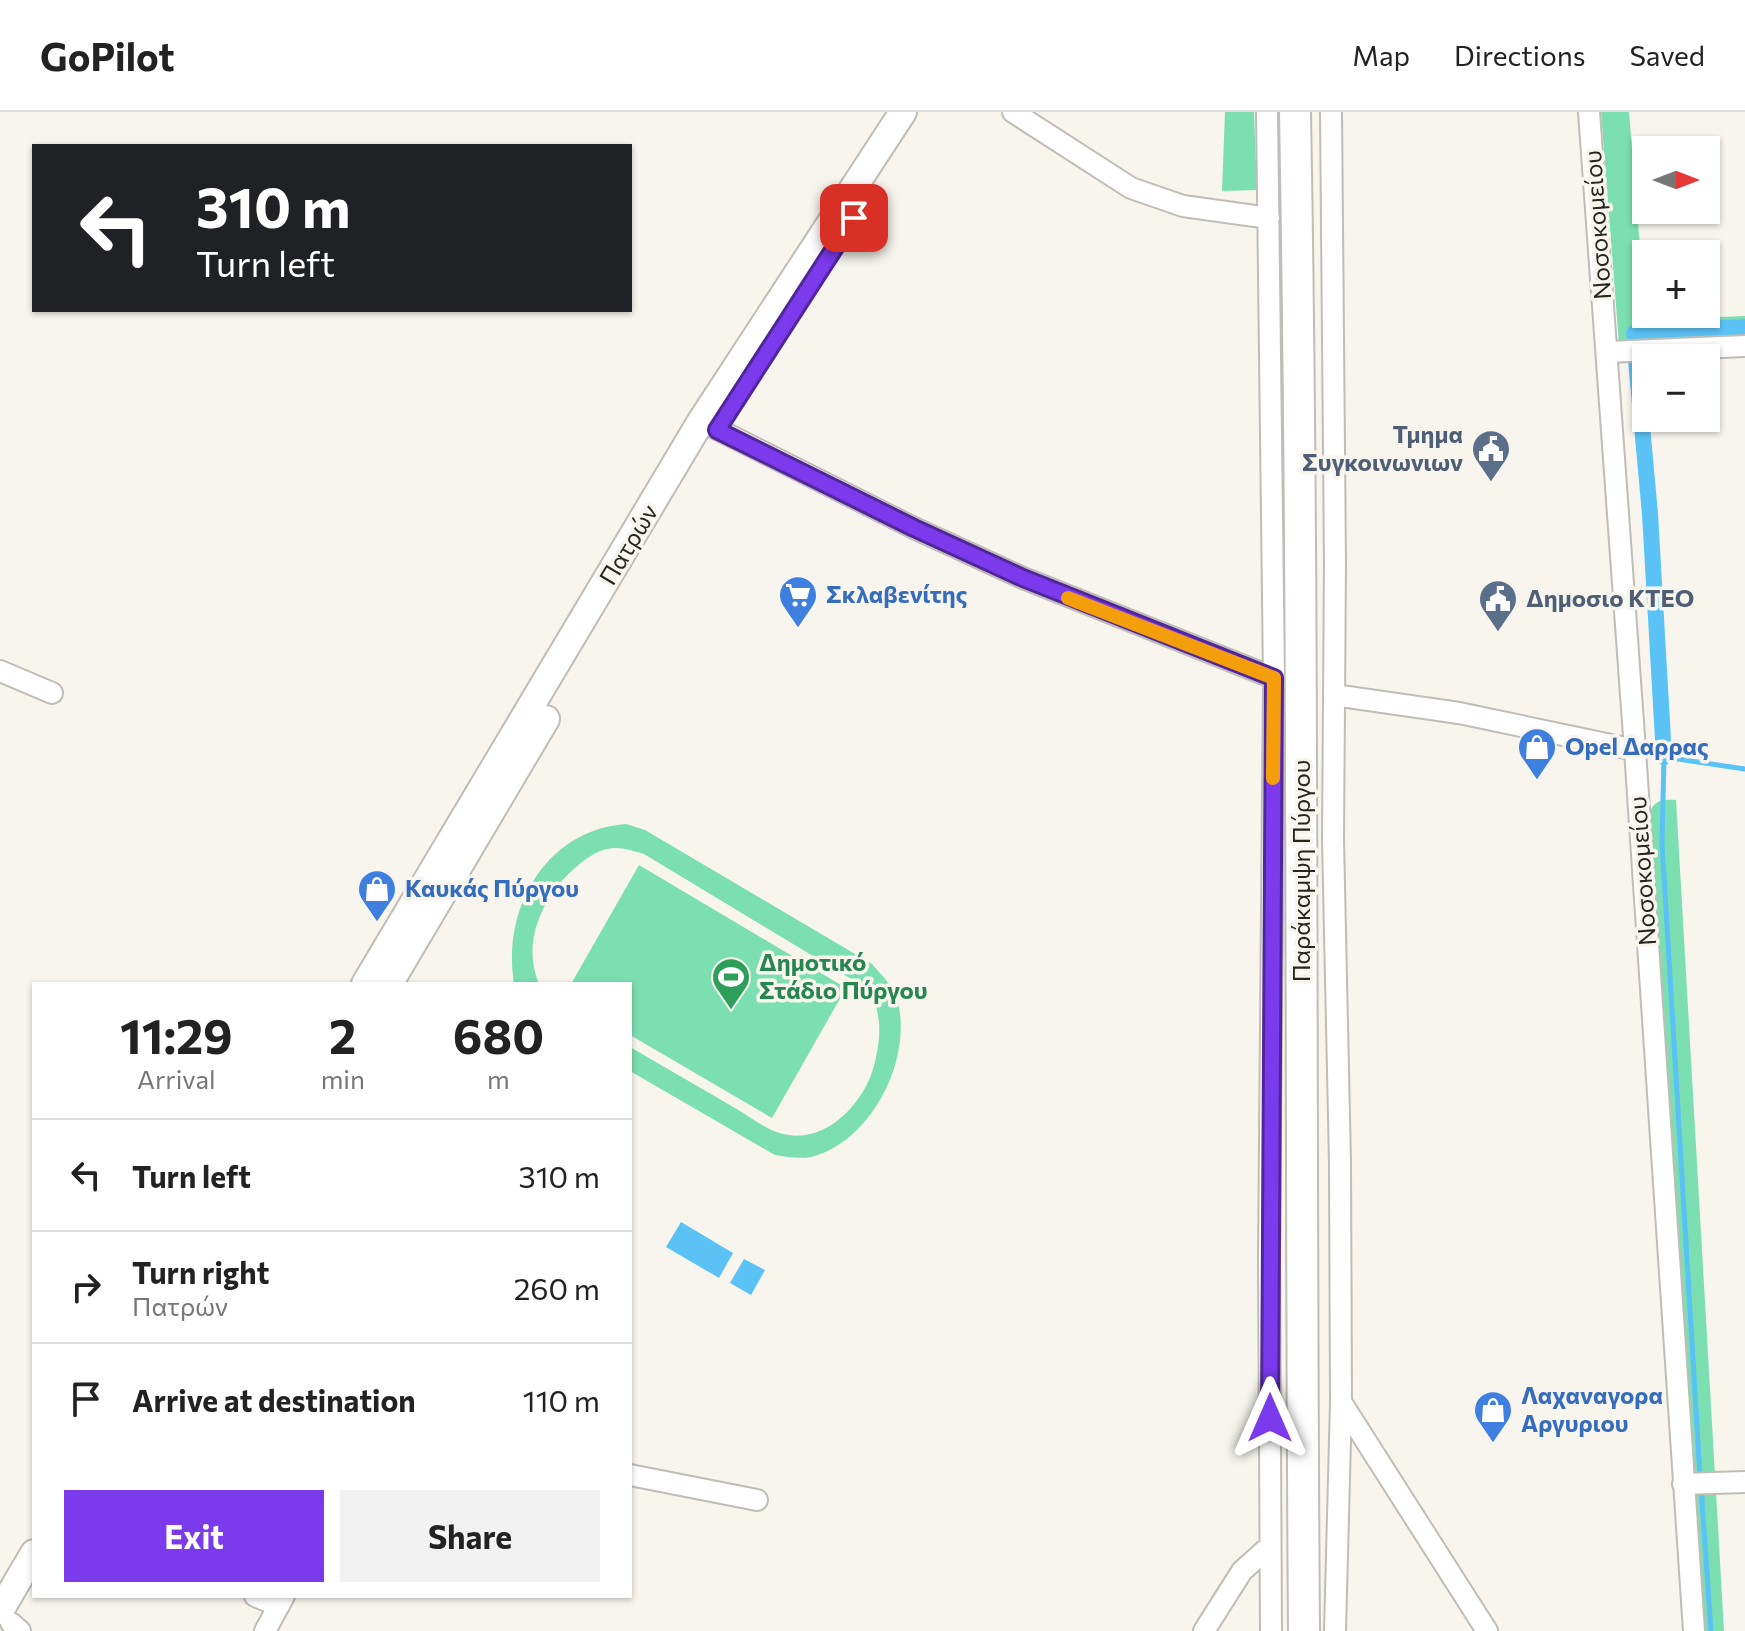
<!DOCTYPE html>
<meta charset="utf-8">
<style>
body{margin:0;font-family:Commissioner,sans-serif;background:#f2f2f2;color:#222;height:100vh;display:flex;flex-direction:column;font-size:30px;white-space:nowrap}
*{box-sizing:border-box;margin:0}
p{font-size:26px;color:#767676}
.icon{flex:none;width:44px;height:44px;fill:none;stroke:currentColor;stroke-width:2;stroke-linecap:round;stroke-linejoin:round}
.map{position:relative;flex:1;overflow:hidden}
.sheet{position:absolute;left:32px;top:870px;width:600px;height:616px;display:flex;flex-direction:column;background:#fff;border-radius:0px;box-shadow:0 2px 6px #0004}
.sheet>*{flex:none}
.guide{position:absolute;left:32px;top:32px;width:600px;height:168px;border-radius:0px;box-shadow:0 2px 6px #0004;background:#202124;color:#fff;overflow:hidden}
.needle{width:52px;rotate:90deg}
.buttons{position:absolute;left:1632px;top:24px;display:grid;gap:16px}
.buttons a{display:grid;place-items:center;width:88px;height:88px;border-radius:0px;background:#fff;box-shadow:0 2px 6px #0004;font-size:40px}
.pin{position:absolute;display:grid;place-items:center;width:68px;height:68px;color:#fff;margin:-34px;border-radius:16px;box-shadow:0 4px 12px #0006}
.me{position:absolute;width:88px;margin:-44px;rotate:0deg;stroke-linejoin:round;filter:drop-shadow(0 0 6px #0008)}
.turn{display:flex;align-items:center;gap:28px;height:168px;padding:0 32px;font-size:36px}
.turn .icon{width:104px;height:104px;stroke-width:2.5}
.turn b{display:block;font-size:56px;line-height:68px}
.eta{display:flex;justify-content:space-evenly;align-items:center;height:136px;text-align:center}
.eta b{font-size:48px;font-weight:700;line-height:56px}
.action{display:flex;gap:16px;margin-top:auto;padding:16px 32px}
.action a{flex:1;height:92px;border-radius:0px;background:#7c3aed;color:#fff;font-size:32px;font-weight:700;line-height:92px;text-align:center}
.action a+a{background:#f2f2f2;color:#222}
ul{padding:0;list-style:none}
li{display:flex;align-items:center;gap:24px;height:112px;padding:0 32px;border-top:2px solid #e0e0e0}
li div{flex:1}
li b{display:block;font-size:30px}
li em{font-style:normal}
header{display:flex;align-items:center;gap:48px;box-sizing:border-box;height:112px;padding:0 40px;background:#fff;border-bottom:2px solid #e0e0e0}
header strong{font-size:38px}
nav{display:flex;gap:44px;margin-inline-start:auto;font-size:28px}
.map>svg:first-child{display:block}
.green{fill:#7cdfb1}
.water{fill:#5bc2f6}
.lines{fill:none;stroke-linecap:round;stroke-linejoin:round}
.stream{stroke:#5bc2f6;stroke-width:5}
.canal{stroke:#5bc2f6;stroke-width:16}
.minor-casing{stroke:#c0bdb7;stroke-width:24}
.major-casing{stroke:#c0bdb7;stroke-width:30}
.highway-casing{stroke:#c0bdb7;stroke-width:34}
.minor{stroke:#fff;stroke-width:20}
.major{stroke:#fff;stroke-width:26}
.highway{stroke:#fff;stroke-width:30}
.route-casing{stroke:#51269a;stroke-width:20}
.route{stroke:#7c3aed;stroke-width:14}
.slow{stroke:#f59e0b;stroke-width:14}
.labels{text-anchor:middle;stroke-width:7;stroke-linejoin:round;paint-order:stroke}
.street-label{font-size:24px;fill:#262522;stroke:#f7f5ee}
.service-label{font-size:24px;font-weight:bold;fill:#4e5e75;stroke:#f7f5ee;text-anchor:end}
.shop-label{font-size:24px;font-weight:bold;fill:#366cbe;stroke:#f7f5ee;text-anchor:start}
.leisure-label{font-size:24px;font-weight:bold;fill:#27864d;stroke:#f7f5ee;text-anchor:start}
</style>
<header>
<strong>GoPilot</strong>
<nav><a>Map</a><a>Directions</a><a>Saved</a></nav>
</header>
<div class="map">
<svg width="1745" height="1519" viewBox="0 0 1745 1519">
<rect width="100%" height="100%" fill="#f7f5ee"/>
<path class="green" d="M1225,0h29l3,78 -35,1z
M1601,0h28l17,208 99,-4v21l-126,7z
M1676,688l48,831h-22l-53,-818c6,-13 13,-14 27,-13z
M626,712l19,6 227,134c9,11 21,21 25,35 17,58 -25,143 -86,158 -12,2 -24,0 -36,-2l-145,-84v-24c35,20 70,41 105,61 17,10 35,25 54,27 39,6 74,-32 84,-66 8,-28 11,-58 -7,-81l-222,-134c-12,-3 -24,-8 -37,-5 -11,2 -23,11 -32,19 -32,28 -54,74 -36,116h-25c-12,-75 31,-154 112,-160z
M639,753l207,123 -74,130 -142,-83v-51h-59z"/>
<path class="water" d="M681,1110l52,31 -14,25 -53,-31z
M744,1147l21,11 -14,25 -21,-12z"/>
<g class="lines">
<path class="stream" d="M1700,1364l-38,-633 2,-86 81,12
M1701,1374l10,145"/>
<path class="canal" d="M1634,221l111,-6
M1636,248l14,154 14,243"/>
<g class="minor-casing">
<path id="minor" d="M1013,0l118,76 52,18 86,12
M1267,0l7,566 -5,581 2,372
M1331,0l4,452 -2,275 7,324 1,239 -6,229
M1589,0l46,638 59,881
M1607,240l138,-6
M701,309l213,107 109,50 251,100
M0,559l52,22
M1334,583l125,18 176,37
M1341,1290l146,229
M630,1363l127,25
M1683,1372l62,-2
M255,1484l24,10
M11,1511l9,8
M265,1519l19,-35
M1204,1519l38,-60 28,-25"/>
</g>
<g class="major-casing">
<path id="major" d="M365,872l336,-563 202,-309
M389,872l157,-265
M0,1499l34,-58"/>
</g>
<g class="highway-casing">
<path id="highway" d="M1295,0c9,506 5,1013 9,1519"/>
</g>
<use href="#minor" class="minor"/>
<use href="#major" class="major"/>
<use href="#highway" class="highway"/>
</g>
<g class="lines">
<g class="route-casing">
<path id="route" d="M854,106l-137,212 197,98 109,50 251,100 -4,740"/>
</g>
<use href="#route" class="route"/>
<path class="slow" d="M1068,486l206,80 -1,100"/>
</g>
<defs>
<g id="civic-pin" transform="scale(2)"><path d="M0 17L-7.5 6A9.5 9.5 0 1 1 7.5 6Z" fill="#5c6f8a" stroke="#f7f5ee"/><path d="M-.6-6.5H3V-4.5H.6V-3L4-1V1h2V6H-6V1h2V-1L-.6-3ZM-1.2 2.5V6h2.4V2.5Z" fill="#fff"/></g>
<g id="supermarket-pin" transform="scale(2)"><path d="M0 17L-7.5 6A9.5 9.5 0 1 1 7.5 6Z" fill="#3f7fe0" stroke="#f7f5ee"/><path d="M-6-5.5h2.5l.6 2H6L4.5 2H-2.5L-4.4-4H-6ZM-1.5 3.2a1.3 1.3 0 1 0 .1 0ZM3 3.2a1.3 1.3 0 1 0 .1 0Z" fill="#fff"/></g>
<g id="shop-pin" transform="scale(2)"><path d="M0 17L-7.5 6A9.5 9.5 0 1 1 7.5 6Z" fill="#3f7fe0" stroke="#f7f5ee"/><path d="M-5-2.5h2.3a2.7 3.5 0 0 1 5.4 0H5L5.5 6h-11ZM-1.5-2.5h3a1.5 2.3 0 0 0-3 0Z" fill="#fff"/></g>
<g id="stadium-pin" transform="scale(2)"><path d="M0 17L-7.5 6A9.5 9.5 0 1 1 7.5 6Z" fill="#2e9e5b" stroke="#f7f5ee"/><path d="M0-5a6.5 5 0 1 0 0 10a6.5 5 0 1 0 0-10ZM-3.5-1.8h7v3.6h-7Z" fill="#fff"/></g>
</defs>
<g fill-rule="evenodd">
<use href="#civic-pin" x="1491" y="337"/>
<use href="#supermarket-pin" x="798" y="483"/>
<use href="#civic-pin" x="1498" y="487"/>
<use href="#shop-pin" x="1537" y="635"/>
<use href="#shop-pin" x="377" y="777"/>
<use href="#stadium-pin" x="731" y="865"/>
<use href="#shop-pin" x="1493" y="1298"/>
</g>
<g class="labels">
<g class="street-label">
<text transform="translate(1598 113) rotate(-94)" y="8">Νοσοκομείου</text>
<text transform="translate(629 433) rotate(-59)" y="8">Πατρών</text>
<text transform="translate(1302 759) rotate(-90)" y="8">Παράκαμψη Πύργου</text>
<text transform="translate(1643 759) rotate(-94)" y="8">Νοσοκομείου</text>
</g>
<g class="service-label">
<text x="1463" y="331">Τμημα<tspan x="1463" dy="28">Συγκοινωνιων</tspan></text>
<text x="1526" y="495" text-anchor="start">Δημοσιο ΚΤΕΟ</text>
</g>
<g class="shop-label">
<text x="826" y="491">Σκλαβενίτης</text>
<text x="1565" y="643">Opel Δαρρας</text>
<text x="405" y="785">Καυκάς Πύργου</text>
<text x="1521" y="1292">Λαχαναγορα<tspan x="1521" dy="28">Αργυριου</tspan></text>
</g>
<g class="leisure-label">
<text x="759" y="859">Δημοτικό<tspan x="759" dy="28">Στάδιο Πύργου</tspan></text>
</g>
</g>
</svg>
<div class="buttons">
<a><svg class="needle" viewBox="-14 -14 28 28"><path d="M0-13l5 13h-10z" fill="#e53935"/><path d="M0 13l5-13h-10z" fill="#767676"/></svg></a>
<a>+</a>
<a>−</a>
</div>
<div class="pin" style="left:854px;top:106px;background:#d93025"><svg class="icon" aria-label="arrive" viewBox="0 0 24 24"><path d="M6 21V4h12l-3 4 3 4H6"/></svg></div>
<svg class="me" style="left:1270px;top:1306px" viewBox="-20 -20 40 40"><path d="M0-17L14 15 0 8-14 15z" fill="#7c3aed" stroke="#fff" stroke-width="4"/></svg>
<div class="guide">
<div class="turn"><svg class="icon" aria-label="left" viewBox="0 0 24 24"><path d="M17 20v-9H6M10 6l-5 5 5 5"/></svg><div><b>310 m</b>Turn left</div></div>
</div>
<section class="sheet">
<div class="eta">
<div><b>11:29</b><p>Arrival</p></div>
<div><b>2</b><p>min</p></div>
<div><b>680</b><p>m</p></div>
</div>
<ul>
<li><svg class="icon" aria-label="left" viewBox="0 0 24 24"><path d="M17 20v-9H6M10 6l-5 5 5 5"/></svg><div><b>Turn left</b></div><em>310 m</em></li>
<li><svg class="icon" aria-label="right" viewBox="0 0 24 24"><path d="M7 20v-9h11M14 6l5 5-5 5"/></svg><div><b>Turn right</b><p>Πατρών</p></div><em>260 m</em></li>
<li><svg class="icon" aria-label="arrive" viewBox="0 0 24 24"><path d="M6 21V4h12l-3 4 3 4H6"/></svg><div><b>Arrive at destination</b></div><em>110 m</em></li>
</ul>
<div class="action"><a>Exit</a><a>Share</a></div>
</section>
</div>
